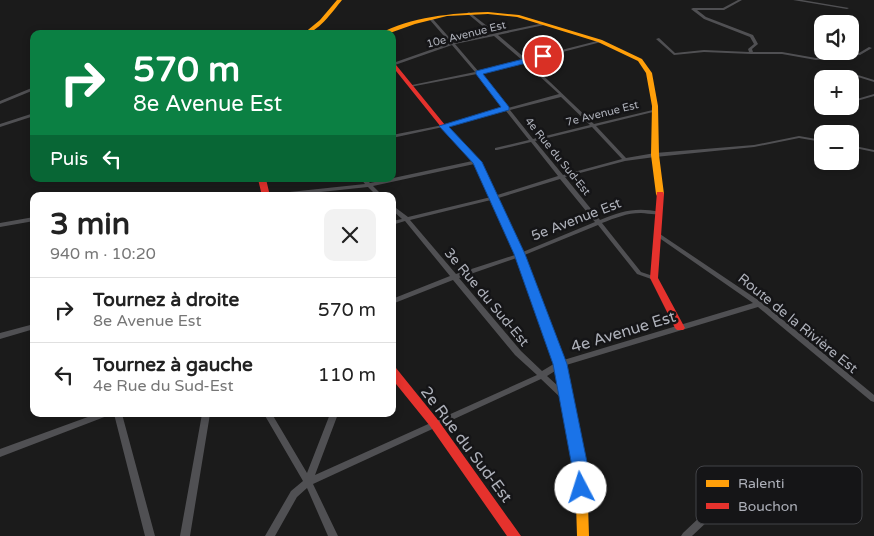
<!DOCTYPE html>
<html lang="fr">
<meta charset="utf-8">
<style>
body{margin:0;font-family:"Varela Round",sans-serif;background:#f2f2f2;color:#222;height:100vh;display:flex;flex-direction:column;font-size:19px;white-space:nowrap}
*{box-sizing:border-box;margin:0}
p{font-size:16px;color:#767676}
.icon{flex:none;width:28px;height:28px;fill:none;stroke:currentColor;stroke-width:2;stroke-linecap:round;stroke-linejoin:round}
.map{position:relative;flex:1;overflow:hidden}
.sheet{position:absolute;left:30px;top:192px;width:366px;height:225px;display:flex;flex-direction:column;background:#fff;border-radius:10px;box-shadow:0 2px 8px #0003}
.sheet>*{flex:none}
.hud{position:absolute;left:30px;top:30px;width:366px;height:152px;border-radius:10px;box-shadow:0 2px 8px #0003;background:#0b8043;color:#fff;overflow:hidden}
.fabs{position:absolute;left:814px;top:15px;display:grid;gap:10px}
.fabs a{display:grid;place-items:center;width:45px;height:45px;border-radius:10px;background:#fff;box-shadow:0 2px 8px #0003;font-size:25px}
.pin{position:absolute;display:grid;place-items:center;width:42px;height:42px;color:#fff;margin:-21px;border:2px solid #fff;border-radius:50%;box-shadow:0 1px 5px #0007}
.me{position:absolute;width:55px;margin:-28px;rotate:355deg;stroke-linejoin:round;filter:drop-shadow(0 0 4px #0008)}
.turn{display:flex;align-items:center;gap:18px;height:105px;padding:0 20px;font-size:22px}
.turn .icon{width:65px;height:65px;stroke-width:2.5}
.turn b{display:block;font-size:35px;line-height:42px}
.then{display:flex;align-items:center;height:48px;padding:0 20px;background:#0003;gap:10px;font-size:19px}
.round{display:grid;place-items:center;flex:none;width:52px;height:52px;border-radius:10px;background:#f2f2f2}
.headline{display:flex;align-items:center;justify-content:space-between;height:85px;padding:0 20px}
h1{font-size:30px;font-weight:700;line-height:38px}
ul{padding:0;list-style:none}
li{display:flex;align-items:center;gap:15px;height:65px;padding:0 20px;border-top:1px solid #e0e0e0}
li div{flex:1}
li b{display:block;font-size:19px}
li em{font-style:normal}
.map>svg:first-child{display:block}
.lines{fill:none;stroke-linecap:round;stroke-linejoin:round}
.street{fill:#505053;fill-rule:evenodd}
.slow{fill:#ff9f0a;fill-rule:evenodd}
.jam{fill:#e5322d;fill-rule:evenodd}
.route{fill:#1a73e8;stroke:#114b97}
.labels{text-anchor:middle;stroke-width:5;stroke-linejoin:round;paint-order:stroke}
.far-street-label{font-size:11px;fill:#aeb1ba;stroke:#151517}
.street-label{font-size:14px;fill:#aeb1ba;stroke:#151517}
.near-street-label{font-size:16px;fill:#aeb1ba;stroke:#151517}
.key{fill:#151517;stroke:#434448;stroke-width:1}
.key-label{font-size:14px;fill:#aeb1ba}
</style>
<div class="map">
<svg width="874" height="536" viewBox="0 0 874 536">
<rect width="100%" height="100%" fill="#1b1b1b"/>
<g class="lines">
<path class="street" d="M738,0h4l-18,10h-27l9,7 47,18 5,9 -6,5 1,3h29l34,6 43,-5 10,-6 3,1 -12,7 -44,5 -34,-6h-31l-47,-2 -30,3 -18,-16 3,-1 16,15 29,-3 45,2 -1,-3 6,-5 -4,-7 -46,-18 -13,-10 2,-1h30z
M793,0h9l47,8 -2,1z
M469,12l27,21 48,-10v2l-46,10 28,24 75,-19v2l-73,19 66,63 63,-15v2l-61,15 30,32 29,-5 99,-8 45,-9 23,4v2l-23,-4 -45,9 -99,10 -30,4 -60,16 35,43c22,-9 36,-13 60,-8l1,1c-6,3 -13,0 -20,0 -14,0 -26,5 -39,10l39,49 15,5 1,1 -3,2 -17,-6 -39,-49 -76,31 -63,22 62,73 21,20 15,-9 196,-59 -98,-68 -1,-1 1,-1 2,-1 104,70 113,93v7l-3,-1 -113,-94 -195,59 -16,10 22,20 1,2 -1,2 -3,1 -3,-1 -22,-21 -228,105 25,52h-10l-21,-48 -10,9 -22,39h-10l26,-45 12,-10 -39,-67h8l35,59 23,-59h8l-23,61 222,-100 -22,-20 -62,-75 -61,24v-5l58,-23 -45,-55 -13,4v-4l10,-2 -10,-9v-5l16,12 83,-20 67,-21 -27,-34 -34,8h-2v-2l34,-8 -23,-29 -63,16 -51,11v-3l51,-10 61,-16 -27,-35 -67,13v-1l2,-1 63,-13 -23,-27 -57,20h-3l1,-2 57,-20 -20,-23v-2h2l22,25 38,-9 -24,-20 -1,-1zM494,36l28,24 -43,12 -24,-28zM524,62l35,32 -51,14 -27,-34zM561,97l29,28 -57,14 -23,-29zM592,127l30,32 -59,16 -28,-34zM560,179l35,43 -77,32 -62,20 -46,-54 85,-21z
M858,75l16,5v2l-16,-5z
M34,87v3l-34,14v-3z
M874,94v2l-24,7v-2z
M34,113v3l-34,11v-3z
M850,145l24,5v2l-24,-5z
M477,160l2,1v2l-106,23 10,10h-6l-9,-9 -85,9h-15l3,-2 94,-10 -4,-5h5l4,4z
M34,217v4l-34,6v-4z
M34,324v5l-34,10v-6z
M96,414h12l-1,2 -107,41v-8z
M114,414h8l33,122h-10z
M202,414h8l-20,122h-10z
M741,480l3,1 1,3 -1,3 -52,49h-11l2,-3 55,-52z"/>
<path class="slow" d="M337,0h5c-9,11 -25,34 -39,34l17,-14z
M488,12l31,3 83,25 40,19 10,14 6,33 1,49 5,39 -1,2h-6l-1,-2 -5,-39 1,-49 -6,-33 -8,-12 -40,-19 -81,-25 -29,-3 -41,2 -32,8 -28,10h-8c31,-17 74,-21 109,-22z
M527,270l4,3 34,91 22,108 2,64h-12l-2,-64 -20,-108 -32,-91z"/>
<path class="jam" d="M392,60l53,65 36,37 50,111 -1,2h-6l-1,-2 -49,-110 -33,-36 -49,-61z
M258,179h8l4,17h-8z
M657,192h6l1,2 -6,84 27,50 -2,2h-6l-2,-2 -25,-50z
M392,367l4,1 42,52 83,116h-14l-77,-110 -38,-47z"/>
</g>
<path class="route" d="M543,54l4,2 -1,2 -63,16 26,33v3l-60,17 33,35 43,92 42,110 22,108v16l-2,5 -6,2 -5,-2 -2,-5 -1,-16 -20,-108 -39,-110 -41,-91 -34,-37 62,-19 -25,-33v-3z"/>
<g class="labels">
<g class="far-street-label">
<text transform="translate(466 34) rotate(-14)" y="4">10e Avenue Est</text>
<text transform="translate(602 113) rotate(-14)" y="4">7e Avenue Est</text>
<text transform="translate(558 156) rotate(51)" y="4">4e Rue du Sud-Est</text>
</g>
<g class="street-label">
<text transform="translate(576 219) rotate(-21)" y="5">5e Avenue Est</text>
<text transform="translate(487 297) rotate(50)" y="5">3e Rue du Sud-Est</text>
<text transform="translate(798 323) rotate(39)" y="5">Route de la Rivière Est</text>
</g>
<g class="near-street-label">
<text transform="translate(623 331) rotate(-17)" y="6">4e Avenue Est</text>
<text transform="translate(467 444) rotate(53)" y="6">2e Rue du Sud-Est</text>
</g>
</g>
<rect x="696" y="466" width="166" height="58" rx="8" class="key"/>
<rect x="706" y="480" width="23" height="7" fill="#ff9f0a"/>
<rect x="706" y="503" width="23" height="6" fill="#e5322d"/>
<g class="key-label">
<text x="738" y="488">Ralenti</text>
<text x="738" y="511">Bouchon</text>
</g>
</svg>
<div class="fabs">
<a><svg class="icon" aria-label="sound" viewBox="0 0 24 24"><path d="M4 9h4l5-4v14l-5-4H4zM17 9q2 3 0 6"/></svg></a>
<a>+</a>
<a>−</a>
</div>
<div class="pin" style="left:543px;top:56px;background:#d93025"><svg class="icon" aria-label="arrive" viewBox="0 0 24 24"><path d="M6 21V4h12l-3 4 3 4H6"/></svg></div>
<svg class="me" style="left:581px;top:488px" viewBox="-20 -20 40 40"><circle r="19" fill="#fff"/><path d="M0-13L10 11 0 6-10 11z" fill="#1a73e8"/></svg>
<div class="hud">
<div class="turn"><svg class="icon" aria-label="right" viewBox="0 0 24 24"><path d="M7 20v-9h11M14 6l5 5-5 5"/></svg><div><b>570 m</b>8e Avenue Est</div></div>
<div class="then">Puis<svg class="icon" aria-label="left" viewBox="0 0 24 24"><path d="M17 20v-9H6M10 6l-5 5 5 5"/></svg></div>
</div>
<section class="sheet">
<div class="headline"><div><h1>3 min</h1><p>940 m · 10:20</p></div><a class="round"><svg class="icon" aria-label="close" viewBox="0 0 24 24"><path d="M6 6l12 12M18 6L6 18"/></svg></a></div>
<ul>
<li><svg class="icon" aria-label="right" viewBox="0 0 24 24"><path d="M7 20v-9h11M14 6l5 5-5 5"/></svg><div><b>Tournez à droite</b><p>8e Avenue Est</p></div><em>570 m</em></li>
<li><svg class="icon" aria-label="left" viewBox="0 0 24 24"><path d="M17 20v-9H6M10 6l-5 5 5 5"/></svg><div><b>Tournez à gauche</b><p>4e Rue du Sud-Est</p></div><em>110 m</em></li>
</ul>
</section>
</div>
